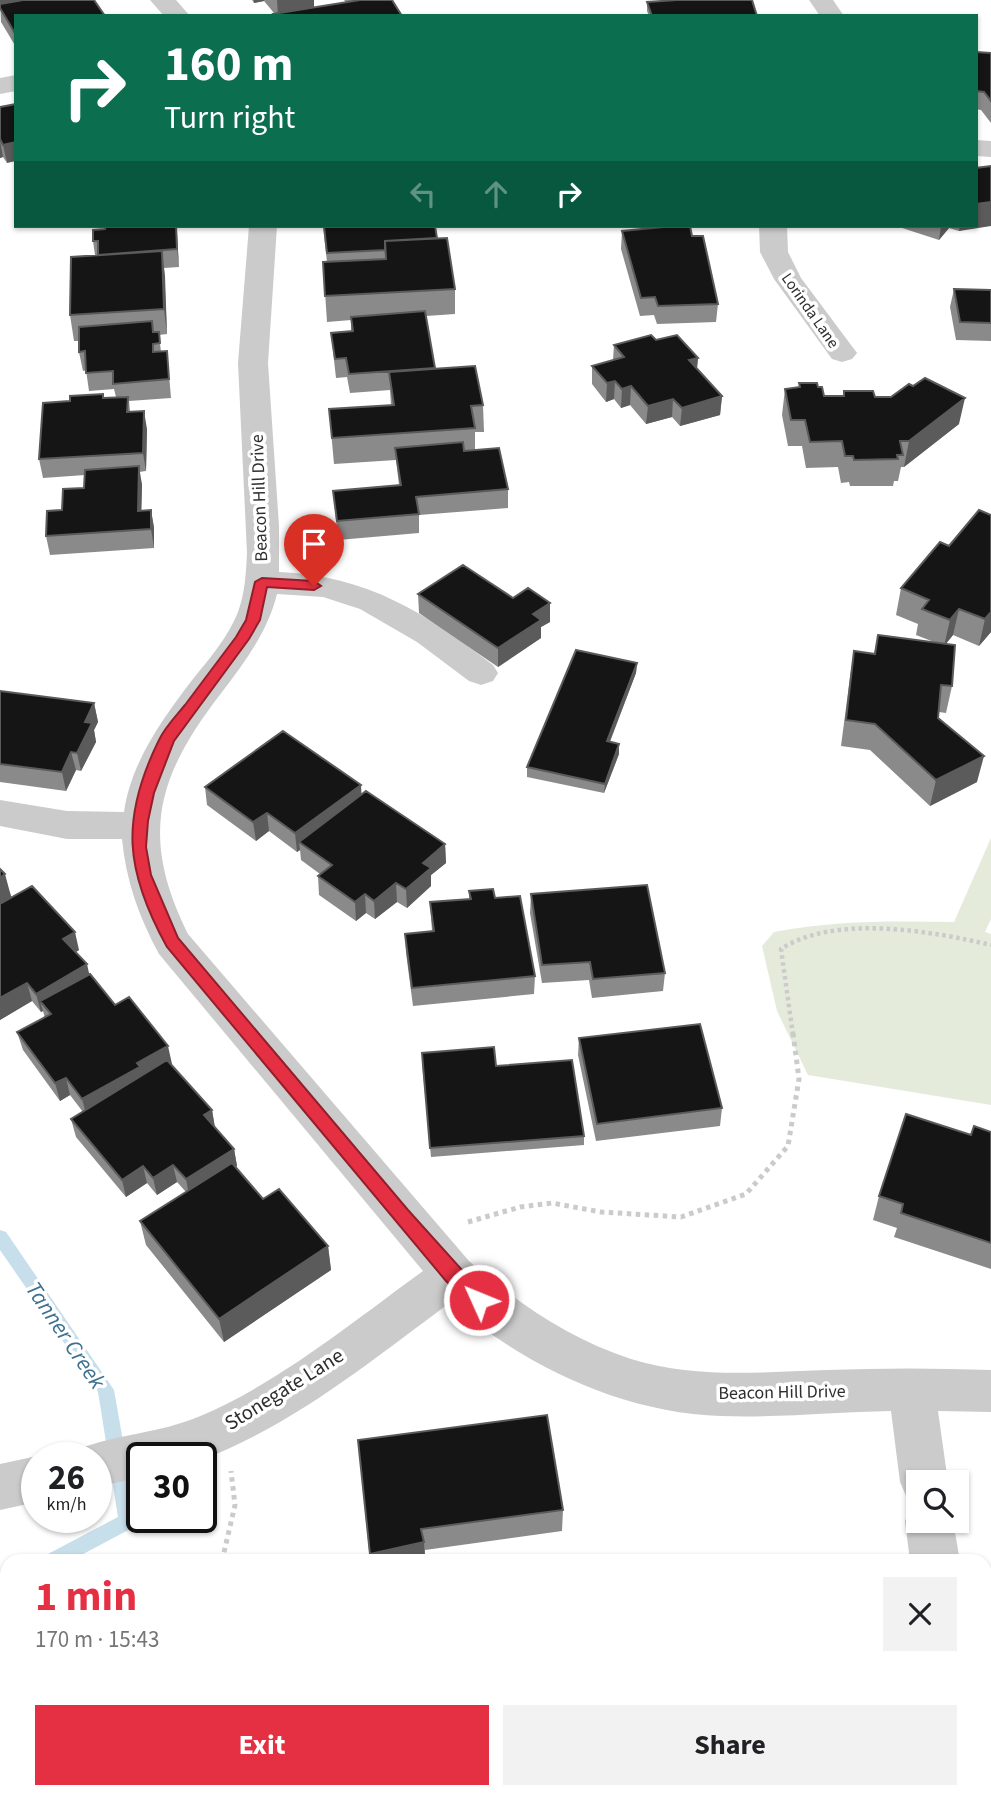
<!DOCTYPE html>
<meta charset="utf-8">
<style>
body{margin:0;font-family:"Source Sans 3",sans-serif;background:#f2f2f2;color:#202124;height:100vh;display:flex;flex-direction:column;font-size:26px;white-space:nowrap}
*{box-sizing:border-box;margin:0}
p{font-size:23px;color:#757577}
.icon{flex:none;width:38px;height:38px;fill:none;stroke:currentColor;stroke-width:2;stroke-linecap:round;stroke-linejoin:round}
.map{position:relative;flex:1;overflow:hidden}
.panel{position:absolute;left:0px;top:1554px;width:992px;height:245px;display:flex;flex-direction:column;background:#fff;border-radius:21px 21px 0 0;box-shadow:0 2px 5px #0004}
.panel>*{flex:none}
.banner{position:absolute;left:14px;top:14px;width:964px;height:214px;border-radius:0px;box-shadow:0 2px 5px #0004;background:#0b6e4f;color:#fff;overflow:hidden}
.tools{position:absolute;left:906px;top:1470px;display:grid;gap:14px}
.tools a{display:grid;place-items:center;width:63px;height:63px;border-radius:0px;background:#fff;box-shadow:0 2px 5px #0004;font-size:35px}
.speed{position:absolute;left:21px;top:1442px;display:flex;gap:14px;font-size:35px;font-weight:700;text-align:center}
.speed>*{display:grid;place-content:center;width:91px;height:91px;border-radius:50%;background:#fff;box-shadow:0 2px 5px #0004;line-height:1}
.speed small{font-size:18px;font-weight:400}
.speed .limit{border:4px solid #111;border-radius:10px;background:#fff;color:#111}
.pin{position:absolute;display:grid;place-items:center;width:60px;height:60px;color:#fff;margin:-72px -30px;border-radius:50% 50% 50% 0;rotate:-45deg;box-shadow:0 0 7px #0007}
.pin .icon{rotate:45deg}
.me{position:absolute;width:77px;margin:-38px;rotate:314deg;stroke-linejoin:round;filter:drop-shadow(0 0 5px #0008)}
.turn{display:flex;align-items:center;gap:24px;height:147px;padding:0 35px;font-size:32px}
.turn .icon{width:91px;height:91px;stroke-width:2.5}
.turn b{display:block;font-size:49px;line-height:60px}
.lanes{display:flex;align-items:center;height:66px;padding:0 35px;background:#0003;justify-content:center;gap:35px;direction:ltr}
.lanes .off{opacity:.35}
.round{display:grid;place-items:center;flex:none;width:74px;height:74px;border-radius:0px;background:#f2f2f2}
.overview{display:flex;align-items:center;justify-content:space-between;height:119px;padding:0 35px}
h1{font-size:42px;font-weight:700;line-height:52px;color:#e43042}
.button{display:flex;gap:14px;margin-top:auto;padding:14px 35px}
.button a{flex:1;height:80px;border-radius:0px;background:#e43042;color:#fff;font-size:28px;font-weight:700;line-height:80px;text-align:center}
.button a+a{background:#f2f2f2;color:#202124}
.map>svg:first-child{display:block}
.green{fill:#e4ebdb}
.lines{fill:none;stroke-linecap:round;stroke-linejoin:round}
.stream{fill:#c7deeb;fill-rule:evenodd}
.path-far1{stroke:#cbcbcb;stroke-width:4.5;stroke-dasharray:3.5 3.5;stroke-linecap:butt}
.path{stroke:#cbcbcb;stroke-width:5;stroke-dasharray:4.5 4.5;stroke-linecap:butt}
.minor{fill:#cbcbcb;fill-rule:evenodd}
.wall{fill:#8a8a8a}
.shaded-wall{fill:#5b5b5b}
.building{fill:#151515;stroke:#5b5b5b;stroke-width:2}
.route{fill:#e43042;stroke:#941f2b;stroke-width:2}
.labels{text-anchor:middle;stroke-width:7;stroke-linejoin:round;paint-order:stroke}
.far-street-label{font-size:16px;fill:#2e2e2e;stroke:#fff}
.street-label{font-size:18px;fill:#2e2e2e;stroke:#fff}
.near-street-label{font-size:21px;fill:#2e2e2e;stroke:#fff}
.near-water-label{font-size:23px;font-style:italic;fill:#3c718f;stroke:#fff}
</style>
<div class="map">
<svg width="991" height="1799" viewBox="0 0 991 1799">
<rect width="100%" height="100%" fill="#fff"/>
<path class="green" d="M991,838v81l-6,13 6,2v171l-183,-30 -31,-64 -15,-65 12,-14c64,-12 115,-11 180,-10z"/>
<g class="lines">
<path class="stream" d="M0,1230l6,2 108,158 23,131 -3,6 -64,34h-27l3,-6 72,-38 -20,-125 -98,-142z
M7,1580v21l-7,3v-21z"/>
<path class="path-far1" d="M793,1035l-12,-86c53,-35 151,-18 210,-4"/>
<path class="path" d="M468,1222l52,-15 32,-4 49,9 80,5 65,-23 42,-48 11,-67 -6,-46
M222,1561l13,-56 -4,-34"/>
<path class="minor" d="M150,0h26l14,16h-26z
M809,0h24l11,16h-24z
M16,75v16l-16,3v-16z
M976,140l15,1v16l-15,-1z
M249,226h28l-9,137 11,163v46c89,4 145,40 214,93l5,8 -5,8 -12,4 -12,-4 -52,-39 -57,-33 -37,-12 -46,-3c-9,37 -32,68 -55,98 -65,84 -83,143 -34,242l281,327c48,42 101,78 162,98 65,20 129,13 195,11 55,-2 110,-2 165,0v42l-53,-1 10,71h-29v39h34l7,40h-50l-5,-40 7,-16 6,-3 -11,-4 -7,-16 -9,-71c-56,1 -113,7 -170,5 -98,-3 -198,-50 -270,-114 -79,58 -157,123 -250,158v-2h-59v19l-46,10v-29h-21l4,-9c38,-15 81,-16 119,-32 78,-32 156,-96 225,-146l-264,-317c-20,-37 -33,-73 -37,-115h-55l-67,-13v-26l67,11 57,1c7,-50 39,-94 69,-133 17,-21 35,-42 45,-67 7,-19 8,-39 9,-59l-9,-190z
M759,226h28l1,26 13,26 56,75 -5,6 -10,3 -10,-3 -58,-80 -14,-27z
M37,1456l3,2h-3v44l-37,8v-46z
M985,1721l6,2v68l-6,-2z"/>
</g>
<path class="wall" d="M0,0l16,16v31l-15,-25z
M252,0h62v7l32,-5 -2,-2h48l10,16h-129v-2l1,-1 -10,-12 -10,2z
M647,2l110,14h-108l-2,-5z
M976,52l15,1v70l-10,-13 -5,-1z
M0,107l7,56 -4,-6 -3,1z
M105,226h71l3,41 -15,1 3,66 -8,1 2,17 6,-1 4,47 -42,3 1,10 17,18 -1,42 -7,1 3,13 -1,25h10l3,18v20l-104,7 -4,-19 16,-26 22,-22 1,-13 -42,3 -4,-19 31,-58 33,-7 1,4 12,-1 -2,-8 -25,2 -3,-21 -3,1 -4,-19v-11h-5l-4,-26 25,-60 -2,-14 12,-12z
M323,226l114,12 18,51v25l-29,2 9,53 48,36 1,27h-9v18l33,39v19l-89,7v18l-81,7 -5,-49 66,-6 -3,-25 -62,4 -5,-55 62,-4 -1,-15 -40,3 -3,-16 -11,1 -5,-45 20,-2v-11l-24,2 -4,-60h4z
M896,226h80l-17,5 -10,-3 -10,12z
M622,231l70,5 26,68 -2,18 -59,2 -3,-9 -14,1 -19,-67z
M954,289l37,1v51l-35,-1 -6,-33z
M656,340l42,18 -1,11 25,27 -2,19 -40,11 -8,-9 -26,7 -16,-19 -9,3 -7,-9 -8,3 -14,-18v-18l21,-6 1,-15z
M799,383l19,4 6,9h19l1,-5 31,6 84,27 -55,43h-3l-3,14h-4l-1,5h-43l-1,-4 -8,1 -3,-16 -32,1 -4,-22h-14l-6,-31 3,-26 14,-2z
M991,515v117l-12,14 -26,-11 -7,9 6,42 -6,27 -7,-1 -1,6 39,64 -47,24 -60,-56 -29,-4 9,-69 4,-26 20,3 4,-19 56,7 -18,-7 2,-11 -22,-9 5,-27 48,-42z
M418,594l95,4 37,5v19l-9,5v11l-43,29 -79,-54z
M637,663l-1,10 -26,69 9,12 -15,39 -77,-16v-10z
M0,691l94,12 4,19 -4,8 2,12 -15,29 -5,-1 -10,21 -66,-9z
M205,787l156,7 84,50 1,19 -15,12v11l-24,22 -10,-6 -22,17 -9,-6 -10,8 -37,-26 -1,-19 2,-2 -19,-14 -1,-10 -3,2 -28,-21 -13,10 -49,-36z
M0,869l12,29 67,52 -3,2 13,22 26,31 57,59h-2l42,46 3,18 19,21 3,17 -2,1 28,32 65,47 3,24 -107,72 -78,-97 -6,-24 46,-29 -9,-10 -20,13 -10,-12 -21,14 -50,-60 -5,-18 12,-7 -13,-17 -10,6 -37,-51 -6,-18 28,-14 -2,-7 -2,1 -9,-11 -32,19z
M469,891l26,7 40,78 -1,18 -121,12 -7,-53 -1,-19 27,-3 -2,-29 39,-3z
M531,894l134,79 -2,18 -71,7 -3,-18 -47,3 -12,-70z
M579,1038l143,70 -2,18 -124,15 -18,-86z
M422,1063l74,3 88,70v9l-153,12z
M991,1132v137l-97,-32 3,-9 -24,-8 6,-24 92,-61z
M358,1440l205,70 -1,21 -137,19v11h-55z"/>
<path class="shaded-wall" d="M0,0h66l-66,8z
M254,0h10v1l-10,2z
M277,0h37v11l-36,5z
M0,140l3,17 -3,1z
M16,142v19l-9,2 -4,-18z
M991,202v24l-32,5 1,-5h16v-22z
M176,226l1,6 2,35 -2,-18z
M941,226h9l-1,2 -10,12z
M162,251l3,25 2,58 -3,-25z
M698,358l-2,18 -7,-16z
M615,381l-1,18 -8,3 1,-19z
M631,386l-1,19 -9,3 1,-19z
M722,396l-2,19 -40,11 2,-18z
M965,398l-6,26 -55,43 5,-26z
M673,399l-1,18 -26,7 2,-18z
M144,411l3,18 -1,42 -3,-18z
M139,466l3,19 -1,44 -3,-18z
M151,510l3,18v20l-3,-19z
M550,603v19l-9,5v11l-43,29v-19l35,-34z
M959,609l-6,26 -9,11 6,-26z
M991,612v20l-12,14 6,-27z
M637,663l-1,10 -30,78 1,-10z
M94,703l4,19 -4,8 2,12 -15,29 -4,-18 8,-31z
M619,744v10l-15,39 1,-9z
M71,752l5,18 -10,21 -4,-19z
M984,756l-7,26 -47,24 6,-26z
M361,785l1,18 -63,39 1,8 -3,2 -2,-19z
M267,813l2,18 -13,10 -3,-19z
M445,844l1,19 -15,12v11l-24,22 -1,-19 17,-26z
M5,874l7,26 -12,8v-30z
M396,883l1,19 -22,17 -1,-18z
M365,894l1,19 -10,8 -1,-19z
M75,932l4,18 -11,7 -5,-18z
M87,964l4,18 -51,19 3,10 -2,1 -5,-18z
M27,983l5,18 -32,19v-22z
M168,1046l4,18 -29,15 -56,38 -5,-18 55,-36z
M66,1078l4,17 -10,6 -5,-18z
M212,1110l3,18 -11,-13z
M234,1149l3,17 -48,30 -3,-17z
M173,1165l4,17 -20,13 -4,-17z
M143,1166l4,17 -21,14 -4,-17z
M328,1246l3,24 -107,72 -5,-23z
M424,1542l1,19h-55v-7z"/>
<path class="building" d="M23,0h71l11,16h-89v19l-16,-27v-4z
M360,0h32l10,16h-128l-1,-2z
M677,0h75l5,16h-105l-5,-14z
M976,52l15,1v48l-7,-9 -8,-1z
M16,104v38l-13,3 -3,-6v-32z
M991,166v36l-15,2v-36z
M105,226h71l1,23 -79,6v-14h-5v-11l12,-1z
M324,226h111l2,12 -52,3v9l-58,3z
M674,226h16l2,10h11l15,68 -60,2 -3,-9 -14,1 -19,-67z
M447,238l8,51 -130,7 -2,-34 63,-3 -1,-18z
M162,251l2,58 -94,6 1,-58z
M954,289l37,1v33l-31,-1z
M425,311l10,57 -86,6 -3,-16 -11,1 -4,-26 22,-2 -2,-14z
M152,321l1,11h6l1,11 -7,1v8l14,-1 2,28 -56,5v-13l-27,2 -1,-22 -6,1v-25z
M651,335l5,5 21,-5 21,23 -9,2 33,36 -40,12 -9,-9 -25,7 -17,-20 -9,3 -7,-8 -8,2 -15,-17 32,-9 -10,-12z
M475,366l8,39 -12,1 4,22 -143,10 -3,-29 65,-4 -5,-33z
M925,378l40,20 -56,43h-9l3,14h-6l1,4 -44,1 -1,-4h-8l-3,-15 -32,1 -5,-22h-14l-6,-31 15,-2 -1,-4h18l1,4h4l2,9h20v-5h29l2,6h16l18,-13 4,2z
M103,394v4l25,-1 -1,15 17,-1 -1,42 -104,6 4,-56 27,-2v-5z
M463,442l1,9 35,-3 9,41 -92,8 3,17 -82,7 -4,-30 68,-6 -6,-37z
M139,466l-1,45 13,-1v19l-105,7 1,-25 15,-1 1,-21 21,-1 1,-18z
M979,510l12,5v97l-6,7 -26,-10 -9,11 -28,-11 7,-9 -28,-12 39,-46 9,4z
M463,565l50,33 15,-10 22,15 -17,11 8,6 -43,28 -80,-54z
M878,635l77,10 -3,41 -11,-1 -3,33 46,38 -48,24 -61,-56 -29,-4 8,-69 21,3z
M576,650l61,13 -30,78 12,3 -14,40 -78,-17z
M0,691l94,12 -9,19 7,1 -15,30 -6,-1 -9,20 -62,-8z
M283,731l78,54 -66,48 -28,-20 -14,9 -48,-35z
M366,791l79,53 -22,19 8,5 -25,21 -10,-6 -22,18 -9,-7 -10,8 -37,-26 14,-11 -33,-23z
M0,869l5,5 -5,4z
M647,885l18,88 -72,6 -3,-17 -48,3 -11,-71z
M32,886l43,46 -12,7 24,25 -51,30 -9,-11 -27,15v-94z
M493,889l2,9 25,-2 15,80 -123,12 -7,-54 29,-3 -4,-29 41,-3 -2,-8z
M90,974l25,31 14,-8 39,49 -31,17 3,4 -58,32 -16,-21 -11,5 -38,-51 34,-18 -11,-13z
M700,1024l22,84 -125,16 -18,-86z
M494,1047l2,19 76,-6 12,76 -154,12 -8,-95z
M167,1060l45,50 -8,5 30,34 -48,30 -13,-14 -20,13 -10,-12 -21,14 -51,-61z
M906,1114l65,21 3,-9 17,6v111l-90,-30 2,-9 -24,-8z
M232,1163l31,36 16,-10 49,57 -109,73 -79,-98z
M547,1415l16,95 -142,19 3,13 -54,12 -12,-114z"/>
<path class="route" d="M262,578l52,3 7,5 -7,4 -47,-3 -7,33 -11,19 -75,102 -20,52 -6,28 -2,26 5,28 27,63 230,272 81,90 -3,6 -7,3 -6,-3 -27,-25 -279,-334c-42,-76 -47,-128 -8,-207 6,-13 17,-24 26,-35 17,-23 34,-45 51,-68l10,-17 9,-38z"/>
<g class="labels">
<g class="far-street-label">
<text transform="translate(811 310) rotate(55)" y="6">Lorinda Lane</text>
</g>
<g class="street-label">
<text transform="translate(259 498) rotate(-92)" y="6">Beacon Hill Drive</text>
<text transform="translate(782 1392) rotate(-1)" y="6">Beacon Hill Drive</text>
</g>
<g class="near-street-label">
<text transform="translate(284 1389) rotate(-32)" y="7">Stonegate Lane</text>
</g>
<g class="near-water-label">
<text transform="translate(66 1335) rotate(56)" y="8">Tanner Creek</text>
</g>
</g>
</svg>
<div class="tools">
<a><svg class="icon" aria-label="search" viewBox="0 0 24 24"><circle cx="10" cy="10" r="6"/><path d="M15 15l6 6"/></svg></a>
</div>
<div class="speed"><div>26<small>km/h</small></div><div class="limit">30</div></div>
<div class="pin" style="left:314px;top:586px;background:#d93025"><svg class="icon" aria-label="arrive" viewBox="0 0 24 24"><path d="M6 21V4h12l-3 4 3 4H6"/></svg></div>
<svg class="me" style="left:479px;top:1300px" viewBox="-20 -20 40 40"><circle r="17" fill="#e43042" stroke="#fff" stroke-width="3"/><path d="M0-11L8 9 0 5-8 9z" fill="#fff"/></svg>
<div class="banner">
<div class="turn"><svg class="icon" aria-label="right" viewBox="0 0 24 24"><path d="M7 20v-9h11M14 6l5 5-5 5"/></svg><div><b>160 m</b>Turn right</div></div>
<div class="lanes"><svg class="icon off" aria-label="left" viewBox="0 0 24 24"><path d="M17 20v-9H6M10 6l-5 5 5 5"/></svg><svg class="icon off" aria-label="ahead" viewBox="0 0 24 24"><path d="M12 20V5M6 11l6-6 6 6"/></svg><svg class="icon" aria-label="right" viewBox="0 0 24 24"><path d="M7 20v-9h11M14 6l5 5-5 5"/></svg></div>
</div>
<section class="panel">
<div class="overview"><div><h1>1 min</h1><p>170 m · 15:43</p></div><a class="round"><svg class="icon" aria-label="close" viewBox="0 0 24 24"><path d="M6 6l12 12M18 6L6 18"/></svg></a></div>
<div class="button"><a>Exit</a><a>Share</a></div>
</section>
</div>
